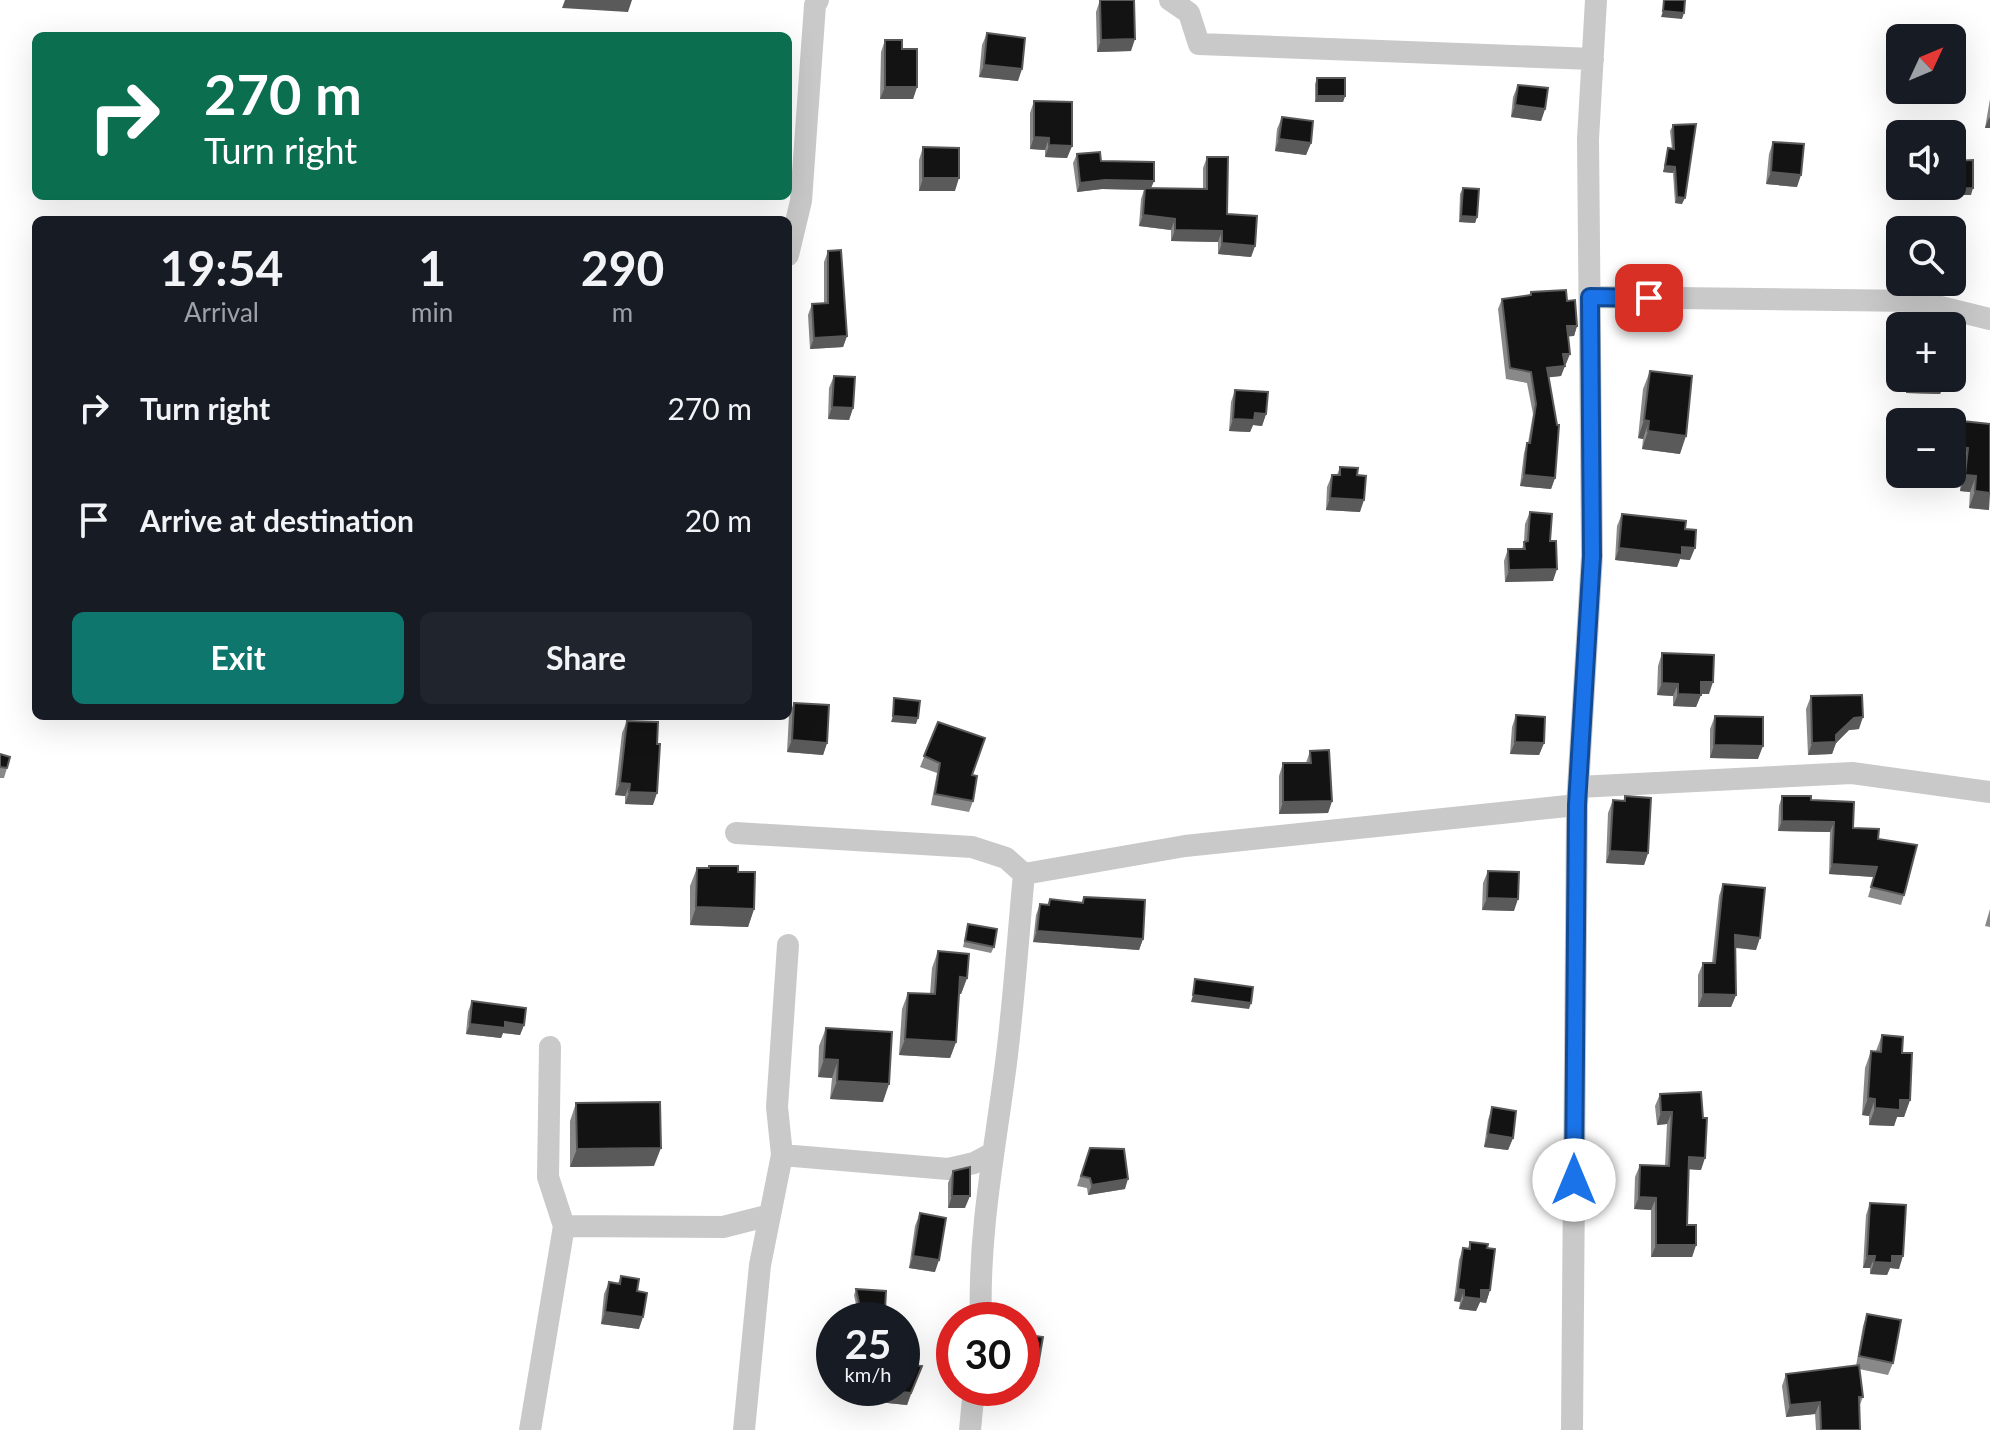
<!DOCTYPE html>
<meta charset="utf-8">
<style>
body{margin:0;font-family:Lato,sans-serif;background:#20242c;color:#f1f3f6;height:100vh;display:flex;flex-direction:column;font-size:30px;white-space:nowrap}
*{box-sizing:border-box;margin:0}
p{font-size:26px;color:#9ea1a6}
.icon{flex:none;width:44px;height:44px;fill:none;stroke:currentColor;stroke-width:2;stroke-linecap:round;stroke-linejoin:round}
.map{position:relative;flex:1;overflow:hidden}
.panel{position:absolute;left:32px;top:216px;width:760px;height:504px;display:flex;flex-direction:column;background:#171b24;border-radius:12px;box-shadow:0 8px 32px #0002}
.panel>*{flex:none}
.guide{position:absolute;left:32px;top:32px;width:760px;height:168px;border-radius:12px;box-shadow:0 8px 32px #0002;background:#0b6e4f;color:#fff;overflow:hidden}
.needle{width:52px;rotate:46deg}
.buttons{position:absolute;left:1886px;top:24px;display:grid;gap:16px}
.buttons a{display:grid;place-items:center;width:80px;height:80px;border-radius:12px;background:#171b24;box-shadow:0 8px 32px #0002;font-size:40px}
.speed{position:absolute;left:816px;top:1302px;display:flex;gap:16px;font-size:40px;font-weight:700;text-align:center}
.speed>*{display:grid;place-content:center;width:104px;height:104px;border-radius:50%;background:#171b24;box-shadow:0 8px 32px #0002;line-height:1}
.speed small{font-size:20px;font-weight:400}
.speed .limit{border:12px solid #d22;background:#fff;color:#111}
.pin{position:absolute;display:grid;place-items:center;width:68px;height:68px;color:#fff;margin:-34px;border-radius:16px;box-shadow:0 4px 12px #0006}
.me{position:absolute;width:88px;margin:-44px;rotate:0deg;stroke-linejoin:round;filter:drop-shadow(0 0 6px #0008)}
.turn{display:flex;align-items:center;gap:28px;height:168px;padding:0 40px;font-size:36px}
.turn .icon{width:104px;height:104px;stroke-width:2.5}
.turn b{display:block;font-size:56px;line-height:68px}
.eta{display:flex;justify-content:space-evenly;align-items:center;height:136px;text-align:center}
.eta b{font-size:48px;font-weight:700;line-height:56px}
.action{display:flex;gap:16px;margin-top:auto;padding:16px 40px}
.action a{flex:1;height:92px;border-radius:12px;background:#0f766e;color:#fff;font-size:32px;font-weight:700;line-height:92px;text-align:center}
.action a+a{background:#20242c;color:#f1f3f6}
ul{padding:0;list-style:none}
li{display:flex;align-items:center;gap:24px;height:112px;padding:0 40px}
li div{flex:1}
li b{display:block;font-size:30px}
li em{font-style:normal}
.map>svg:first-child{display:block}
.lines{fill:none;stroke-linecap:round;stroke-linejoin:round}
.minor{stroke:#c9c9c9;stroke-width:22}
.wall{fill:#898989}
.shaded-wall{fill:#5a5a5a}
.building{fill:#131313;stroke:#5a5a5a;stroke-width:2}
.route-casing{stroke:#114b97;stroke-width:20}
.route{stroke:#1a73e8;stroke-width:14}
</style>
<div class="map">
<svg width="1990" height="1430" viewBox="0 0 1990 1430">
<rect width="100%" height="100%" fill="#fff"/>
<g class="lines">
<path class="minor" d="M1170,0l19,13 10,31 394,15
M788,255l13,-54 14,-196 3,-5
M1590,297l326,4 74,18
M1578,787l274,-14 138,19
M736,833l236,14 34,11 18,16 161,-28 392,-41
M782,1155l166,14 26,-6 19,-10
M564,1226l159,1 47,-12
M981,1320c-3,-87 14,-171 25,-257 8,-63 12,-126 18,-189
M530,1430l34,-204 -16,-49 2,-130
M744,1430l16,-165 22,-110 -5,-48 11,-162
M970,1430l4,-42
M1572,1430l5,-625 15,-249 -4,-417 8,-139"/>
</g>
<path class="wall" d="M1100,0l31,51 -34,1 -1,-40z
M987,33l31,48 -39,-4 3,-32z
M885,40l17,9 15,38 -4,12h-33l1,-47z
M1317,78l28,18 -2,6h-28v-18z
M1518,85l27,24 -4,12 -30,-4 2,-20z
M1990,99v29h-5z
M1034,101l38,45 -5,12 -22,-1v-7l-15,-1v-36z
M1282,117l29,26 -5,12 -31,-4 2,-22z
M1673,125l9,79 -7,-1 -2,-30 -10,-1 5,-24 4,1 -2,-18z
M1773,142l24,45 -31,-3 3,-30z
M923,147l32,44h-36v-31z
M1077,154l24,7 53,20 -3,7 52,1v-21l4,-11 20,57 28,32 -4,11 -33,-3v-12l-47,-1v-11l-32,-4 2,-27 3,-9 -42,-1 -25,3 -4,-29z
M1955,161l16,34h-18l-1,-28z
M1463,188l14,29 -2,6 -16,-1 1,-28z
M1898,222l2,42h-6v-30z
M828,251l19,85 -4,11 -33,2 -2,-34 4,-11 12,-1v-41z
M1531,292l36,9 10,25 -3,10h-6l-2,28h-1l-4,12 -12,1 6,101 -4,11 -31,-3 4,-33 3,-10h1l5,-29 -6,-31 -21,-4 -8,-70 4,-10 27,-4z
M1650,371l30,83 -38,-5 1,-10 -5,-1 5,-49z
M834,376l19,32 -4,12 -21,-1 1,-31z
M1906,378h39v4l-5,12 -34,-1z
M1235,390l31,24 -4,12 -9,-1 -3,7 -21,-1 2,-29z
M1914,409l39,11 37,4 -1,86 -20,-2 1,-16 -10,-1 2,-27 -10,-42h-43z
M1340,467l17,8 3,37 -34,-2 1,-23 5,-12h5z
M1530,512l20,29 3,40 -48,1 -1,-21 4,-12h14l2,-7 1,-18z
M1622,514l63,15 5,31 -10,-1 -3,8 -62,-7 2,-34z
M1662,653l47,41h-8l-5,13 -23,-1v-10l-16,-1 1,-29z
M1811,696l48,33 -10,1 -13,13 -4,11 -24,1 -2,-46z
M794,703l33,40 -4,12 -36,-3 2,-37z
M1516,715l28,28 -5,12 -29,-1 2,-27z
M1715,716l43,43 -48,-1v-29z
M627,721l26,84 -28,-1v-8l-10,-1 7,-62z
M938,722l34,53 1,26 -4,11 -38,-7 6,-32 -17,-6z
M1310,751l22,50 -4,12 -49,1v-38l4,-13h23z
M0,754l7,14 -3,10h-4z
M1625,796l23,57 -4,12 -38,-2 2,-50 5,-13 10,1z
M1782,796l29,4 42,28 25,11 26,56 -3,10 -33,-8 6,-20 -45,-3 1,-42 -52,-1 1,-25z
M709,866l29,6 16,37 -6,18 -58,-2v-39l7,-18h11z
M1488,871l26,40 -32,-1 1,-27z
M1723,884l33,66 -21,-2 1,47 -5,12h-33v-32l5,-12h9l7,-67z
M1084,897l59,42 -4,11 -106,-8 3,-27 4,-11 7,1 3,-6 32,3z
M1990,909v18l-5,-1z
M968,924l26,23 -3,6 -28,-6z
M938,951l29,27 -6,16h-2l-3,48 -6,16 -51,-3 3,-46 6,-16 22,1 2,-26z
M472,1001l52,24 -4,10 -17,-2 -2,5 -35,-4 2,-22z
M826,1028l57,74 -53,-3 2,-21 -14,-1 1,-31z
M1882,1035l20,18 8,47 -6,17h-7l-3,9 -25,-1v-9l-7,-1 3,-47 6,-17h5z
M1701,1092v78l-12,-1 -2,56 9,20 -4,12h-41v-47l-17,-1 1,-32 5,-12 25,1 2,-42 -10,1 -2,-19 5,-12z
M576,1103l78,63 -84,1v-46z
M1492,1107l21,31 -5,12 -24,-3 4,-27z
M1090,1148l35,41 -37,6 -1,-7 -10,-2z
M953,1171l12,37h-17v-25z
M1870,1203l29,66 -9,-1 -3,7 -17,-1v-6h-7l3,-53z
M920,1213l15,59 -26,-4 6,-42z
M1470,1242l17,6 3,42 -4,13 -6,-1 -4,9 -17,-2 1,-7 -6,-1 5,-41 4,-12h5z
M621,1276l16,15 2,38 -38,-5 3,-30 5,-12 9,1z
M856,1289l29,21 -3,6 -24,-2 -4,-19z
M1867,1314l26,49 -5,12 -29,-6 4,28 -4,10 1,23h-44l-1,-16 -29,3 -4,-31 4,-12 70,-8 7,-40z
M922,1366l-15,39 -29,-3 2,-14h22z"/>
<path class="shaded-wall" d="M565,0h67l-4,12 -66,-4z
M1663,11l21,2 -2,6 -21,-2z
M1135,39l-4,12 -34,1 4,-12z
M984,65l38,4 -4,12 -39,-4z
M885,87h32l-4,12h-33z
M1317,96h28l-2,6h-28z
M1515,105l30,4 -4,12 -30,-4z
M1989,118h1v10h-5z
M1034,137l15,1 -4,12 -15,-1z
M1279,139l32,4 -5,12 -31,-4z
M1049,145l23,1 -5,12 -22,-1z
M1665,166l10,1 -2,6 -10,-1z
M1771,172l30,3 -4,12 -31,-3z
M923,178h36l-4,13h-36z
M1105,180l49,1 -4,9 -48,-1 -25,3 3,-9z
M1973,188l-2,7h-18l2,-6z
M1677,197l8,1 -3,6 -7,-1z
M1143,215l32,4 -4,11 -32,-4z
M1461,216l16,1 -2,6 -16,-1z
M1175,230l47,1 -4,11 -47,-1z
M1222,243l33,3 -4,11 -33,-3z
M1898,252h2v12h-6z
M1567,326h10l-3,10 -11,1z
M847,336l-4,11 -33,2 4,-11z
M1563,354h7l-4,10 -6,1z
M1565,366l-4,10 -18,2 4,-10z
M1910,381l35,1 -5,12 -34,-1z
M832,407l21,1 -4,12 -21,-1z
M1255,413l11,1 -4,12 -9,-1 -3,7 -21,-1 4,-12z
M1644,420l5,1 -6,18 -5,-1z
M1648,431l38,5 -6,18 -38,-5z
M1952,446l16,2 -6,16 -10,-1z
M1524,475l31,3 -4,11 -31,-3z
M1965,475l11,1 -6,16 -10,-1z
M1975,491l15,2 -1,17 -20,-2z
M1330,498l34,2 -4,12 -34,-2z
M1682,547l13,1 -5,12 -10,-1 -3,8 -62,-7 4,-12z
M1557,569l-4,12 -48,1 4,-12z
M1701,682h12l-4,12h-12z
M1662,683l16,1 -5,12 -16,-1z
M1678,694l23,1 -5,12 -23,-1z
M893,716l25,2 -2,6 -25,-2z
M1863,717l-4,12 -10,1 -13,13 -4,11 -24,1 4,-12 24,-8 18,-17z
M792,740l35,3 -4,12 -36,-3z
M1515,742l29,1 -5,12 -29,-1z
M1714,745l49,1 -5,13 -48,-1z
M620,783l10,1 -5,12 -10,-1z
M629,792l28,1 -4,12 -28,-1z
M1332,801l-4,12 -49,1 4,-12z
M1782,821l52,1 -4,10 -52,-1z
M1610,851l38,2 -4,12 -38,-2z
M1832,864l45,3 -3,10 -45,-3z
M1487,898l31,1 -4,12 -32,-1z
M696,907l58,2 -6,18 -58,-2z
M1037,931l106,8 -4,11 -106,-8z
M1735,935l25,3 -4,12 -25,-3z
M960,977l7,1 -6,16h-7z
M1703,994l33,1 -5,12h-33z
M1193,995l58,8 -2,6 -58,-7z
M505,1022l19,3 -4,10 -17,-2 -2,5 -35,-4 4,-10z
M905,1039l51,3 -6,16 -51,-3z
M824,1059l14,1 -6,18 -14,-1z
M837,1081l52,3 -6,18 -53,-3z
M1868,1098l7,1 -6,17 -7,-1z
M1900,1100h10l-6,17h-7l-3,9 -25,-1 6,-17z
M1661,1112h11l-5,12 -10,1z
M1488,1134l25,4 -5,12 -24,-3z
M661,1148l-7,18 -84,1 7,-18z
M1689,1157l16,1 -4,12 -16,-1z
M1128,1179l-3,10 -37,6 4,-10z
M952,1196h18l-5,12h-17z
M1639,1197l17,1 -5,12 -17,-1z
M1656,1245h40l-4,12h-41z
M913,1256l26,4 -4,12 -26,-4z
M1867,1256h8l-5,12h-7z
M1892,1256h11l-4,13 -9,-1 -3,7 -17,-1 4,-12z
M1458,1289l6,1 -4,12 -6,-1z
M1481,1290h9l-4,13 -6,-1 -4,9 -17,-2 5,-12z
M860,1308l25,2 -3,6 -24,-2z
M605,1312l38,5 -4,12 -38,-5z
M1022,1364l16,2 -4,12 -12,-1z
M883,1390l28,3 -4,12 -29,-3z
M1820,1402l-5,12 -29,3 4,-12z"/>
<path class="building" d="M1100,0h34l1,39 -34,1z
M1664,0h21l-1,13 -21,-2z
M987,33l38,5 -3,31 -38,-4z
M885,40h17v9h15v38h-32z
M1317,78h28v18h-28z
M1518,85l30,3 -3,21 -30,-4z
M1034,101l38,1v44l-23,-1v-7l-15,-1z
M1282,117l31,4 -2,22 -32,-4z
M1696,124l-11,74 -8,-1 -2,-30 -10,-1 3,-18 6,1 -1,-24z
M1773,142l31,2 -3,31 -30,-3z
M923,147l36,1v30h-36z
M1100,152l1,9 53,1v19l-49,-1 -25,3 -3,-29z
M1207,157h21l-1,57 30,2 -2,30 -33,-3v-12l-47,-1v-11l-32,-4 2,-27 62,1z
M1973,160v28l-18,1v-28z
M1463,188l16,1 -2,28 -16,-1z
M1898,222h38v8h-36v22h-2z
M841,250l6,86 -33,2 -2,-34 16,-1v-52z
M1566,290l1,11 8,-1 2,26h-10l3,28h-7l2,12 -18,2 10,57h2l-4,53 -31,-3 3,-32h3l6,-39 -5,-32 -21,-4 -8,-69 29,-4v-3z
M1650,371l42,5 -6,60 -38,-5 1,-10 -5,-1z
M834,376l21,1 -2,31 -21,-1z
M1910,378h35v4l-35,-1z
M1235,390l33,2 -2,22 -11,-1 -1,7 -21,-1z
M1914,409l39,5v6l37,4v69l-15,-2 1,-15 -11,-1 3,-27 -16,-2v-24h-40z
M1340,467l18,1 -1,7 9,1 -2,24 -34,-2 2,-23h8z
M1530,512l22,2 -2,27h6l1,28 -48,1 -1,-21h17l-1,-7 4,-1z
M1622,514l64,7 -1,8 11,1 -1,18 -13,-1v8l-63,-7z
M1662,653l52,2 -1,27h-12v13l-23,-1v-10l-16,-1z
M1862,695l1,22 -9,1 -18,17v7l-24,1 -1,-47z
M894,698l26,3 -2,17 -25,-2z
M794,703l35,2 -2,38 -35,-3z
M1516,715l29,2 -1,26 -29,-1z
M1715,716l48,1v29l-49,-1z
M627,721l31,1 -1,22h3l-3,49 -28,-1 1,-8 -10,-1z
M938,722l47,16 -13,37 5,1 -4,25 -38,-7 5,-31 -16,-7z
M1329,750l3,51 -49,1v-39h28l-1,-12z
M0,754l10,3 -3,11 -7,-1z
M1625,796l26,2 -3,55 -38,-2 3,-51 12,1z
M1782,796h29v4l43,2 -1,26 26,1 -1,10 39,6 -13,50 -33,-8 6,-20 -45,-3 2,-42 -52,-1z
M709,866h29v6h17l-1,37 -58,-2 1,-39h12z
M1488,871l31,1 -1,27 -31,-1z
M1723,884l42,4 -5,50 -25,-3 1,60 -33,-1v-31h12z
M1084,897l61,3 -2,39 -106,-8 3,-27 9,1 1,-6 33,4z
M968,924l29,5 -3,18 -29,-6z
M938,951l31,3 -2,24 -7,-1 -4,65 -51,-3 3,-46 27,1z
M1195,979l58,8 -2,16 -58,-8z
M472,1001l54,7 -2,17 -19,-3v6l-35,-4z
M826,1028l66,4 -3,52 -52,-3 1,-21 -14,-1z
M1882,1035l21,2 -1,16h10l-2,47h-10v10l-25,-2v-9l-7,-1 3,-47 10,1z
M1701,1092l2,26h4l-2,40 -16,-1 -2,68h9v20h-40v-47l-17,-1 1,-32 29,1 3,-54h-11l-1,-18z
M660,1102l1,46 -84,1 -1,-46z
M1492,1107l24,4 -3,27 -25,-4z
M1090,1148l34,1 4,30 -36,6 -2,-7 -9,-2z
M970,1167v29h-18l1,-25z
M1870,1203l36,2 -3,51h-11v7l-18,-1 1,-6h-8z
M920,1213l26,5 -7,42 -26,-4z
M1470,1242l18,2 -1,4 8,1 -5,41h-9v9l-17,-2v-7l-6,-1 5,-41 7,1z
M621,1276l18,3 -2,12 10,2 -4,24 -38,-5 4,-30 11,2z
M856,1289l30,2 -1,19 -25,-2z
M1867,1314l34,6 -8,43 -34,-7z
M1022,1334l21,3 -5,29 -16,-2z
M902,1364l20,2 -11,27 -28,-3v-2h19z
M1859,1365l4,32h-4l1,33h-39l-1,-28 -30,3 -4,-31z"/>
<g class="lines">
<g class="route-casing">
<path id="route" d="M1574,1180l3,-375 15,-249 -2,-259 59,1"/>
</g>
<use href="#route" class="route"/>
</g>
</svg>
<div class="buttons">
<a><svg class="needle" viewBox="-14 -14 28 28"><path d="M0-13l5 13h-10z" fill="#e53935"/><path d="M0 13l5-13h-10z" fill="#9ea1a6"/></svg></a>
<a><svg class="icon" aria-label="sound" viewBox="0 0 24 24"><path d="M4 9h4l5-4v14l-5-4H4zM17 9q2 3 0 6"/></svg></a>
<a><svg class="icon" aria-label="search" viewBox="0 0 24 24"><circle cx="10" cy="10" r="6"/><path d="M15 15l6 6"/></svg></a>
<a>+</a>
<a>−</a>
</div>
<div class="speed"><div>25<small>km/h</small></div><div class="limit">30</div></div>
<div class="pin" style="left:1649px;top:298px;background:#d93025"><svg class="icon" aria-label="arrive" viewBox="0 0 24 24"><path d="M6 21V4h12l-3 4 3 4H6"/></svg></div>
<svg class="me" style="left:1574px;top:1180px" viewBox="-20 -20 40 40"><circle r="19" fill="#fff"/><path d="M0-13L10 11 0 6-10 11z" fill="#1a73e8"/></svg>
<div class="guide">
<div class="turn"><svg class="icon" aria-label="right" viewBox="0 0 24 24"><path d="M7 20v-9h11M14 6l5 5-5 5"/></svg><div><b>270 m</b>Turn right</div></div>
</div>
<section class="panel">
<div class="eta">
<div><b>19:54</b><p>Arrival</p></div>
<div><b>1</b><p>min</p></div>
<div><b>290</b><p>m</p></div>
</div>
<ul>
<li><svg class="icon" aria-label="right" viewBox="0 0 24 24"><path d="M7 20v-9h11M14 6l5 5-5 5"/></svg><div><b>Turn right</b></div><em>270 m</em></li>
<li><svg class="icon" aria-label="arrive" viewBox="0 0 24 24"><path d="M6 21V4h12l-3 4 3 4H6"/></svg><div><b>Arrive at destination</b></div><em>20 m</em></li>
</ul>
<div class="action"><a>Exit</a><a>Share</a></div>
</section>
</div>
